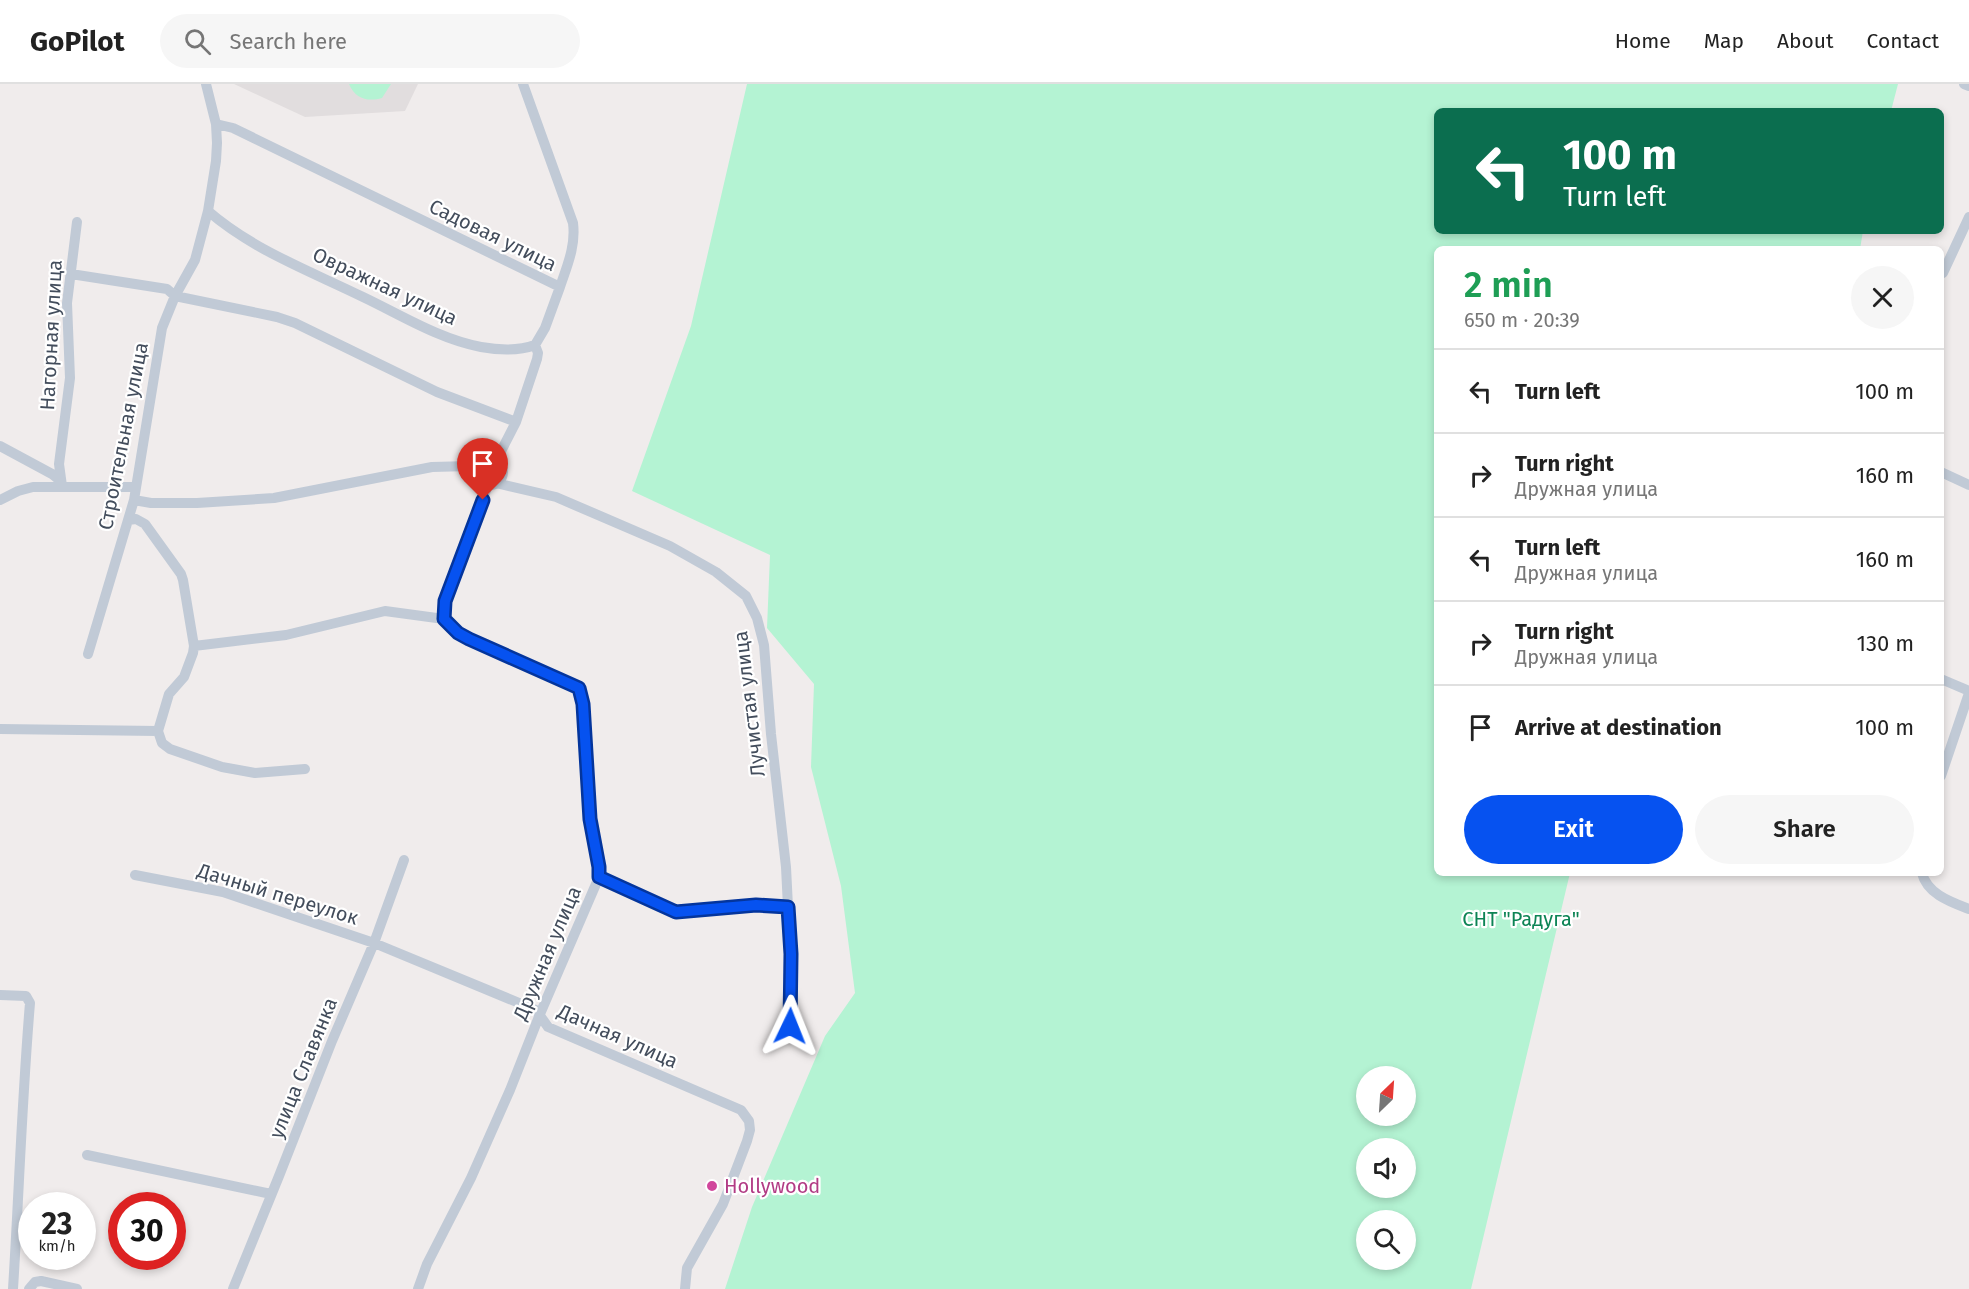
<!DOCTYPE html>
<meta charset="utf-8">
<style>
body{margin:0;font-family:"Fira Sans",sans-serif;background:#f6f6f6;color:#222;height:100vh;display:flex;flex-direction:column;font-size:22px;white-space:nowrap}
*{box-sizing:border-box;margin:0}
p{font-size:20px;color:#767676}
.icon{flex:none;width:33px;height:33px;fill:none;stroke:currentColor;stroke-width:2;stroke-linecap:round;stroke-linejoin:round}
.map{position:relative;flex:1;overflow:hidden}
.panel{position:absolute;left:1434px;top:162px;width:510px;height:630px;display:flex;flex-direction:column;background:#fff;border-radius:9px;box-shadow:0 3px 9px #0003}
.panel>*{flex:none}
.guide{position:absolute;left:1434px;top:24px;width:510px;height:126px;border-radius:9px;box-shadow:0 3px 9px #0003;background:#0b6e4f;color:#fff;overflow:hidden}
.needle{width:39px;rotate:25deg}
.controls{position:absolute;left:1356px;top:982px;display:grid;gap:12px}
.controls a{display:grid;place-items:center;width:60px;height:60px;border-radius:50%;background:#fff;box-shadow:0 3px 9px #0003;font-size:30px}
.speed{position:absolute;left:18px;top:1108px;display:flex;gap:12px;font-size:30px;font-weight:700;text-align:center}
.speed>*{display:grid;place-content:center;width:78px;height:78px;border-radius:50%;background:#fff;box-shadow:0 3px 9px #0003;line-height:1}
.speed small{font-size:15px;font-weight:400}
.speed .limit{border:9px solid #d22;background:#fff;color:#111}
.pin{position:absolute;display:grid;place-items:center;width:51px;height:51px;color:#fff;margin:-62px -26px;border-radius:50% 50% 50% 0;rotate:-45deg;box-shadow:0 0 6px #0007}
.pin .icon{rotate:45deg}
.me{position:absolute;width:66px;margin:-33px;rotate:2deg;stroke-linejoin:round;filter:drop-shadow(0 0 4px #0008)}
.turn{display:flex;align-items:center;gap:21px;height:126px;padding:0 30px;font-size:27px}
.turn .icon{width:78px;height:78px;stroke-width:2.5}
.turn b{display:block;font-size:42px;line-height:51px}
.round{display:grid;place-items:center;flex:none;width:63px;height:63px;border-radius:32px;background:#f6f6f6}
.headline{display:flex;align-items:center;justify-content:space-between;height:102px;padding:0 30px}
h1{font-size:36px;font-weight:600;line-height:45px;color:#1e9e55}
.cta{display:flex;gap:12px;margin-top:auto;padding:12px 30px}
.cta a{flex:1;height:69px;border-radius:36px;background:#0652f0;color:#fff;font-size:24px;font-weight:600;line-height:69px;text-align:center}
.cta a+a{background:#f6f6f6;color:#222}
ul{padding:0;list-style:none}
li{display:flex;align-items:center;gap:18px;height:84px;padding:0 30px;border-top:2px solid #e0e0e0}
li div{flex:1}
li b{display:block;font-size:22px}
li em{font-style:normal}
header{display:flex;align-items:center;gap:36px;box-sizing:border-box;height:84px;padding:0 30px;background:#fff;border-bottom:2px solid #e0e0e0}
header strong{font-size:28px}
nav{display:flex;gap:33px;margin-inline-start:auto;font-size:21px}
.search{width:420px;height:54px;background:#f6f6f6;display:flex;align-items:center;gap:15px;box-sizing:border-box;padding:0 21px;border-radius:33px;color:#767676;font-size:22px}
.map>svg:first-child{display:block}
.education{fill:#e1ddde}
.green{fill:#b4f3d3;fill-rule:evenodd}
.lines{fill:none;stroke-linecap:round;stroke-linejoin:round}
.minor{stroke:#c1cad6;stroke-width:10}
.route-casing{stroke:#04359c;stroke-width:15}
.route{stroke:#0652f0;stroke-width:10}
.hotel-dot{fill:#d1479c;stroke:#fff;stroke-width:2}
.labels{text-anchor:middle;stroke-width:4.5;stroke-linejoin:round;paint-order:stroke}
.street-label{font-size:20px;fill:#434d5c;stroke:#fff}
.park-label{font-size:20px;fill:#0d8455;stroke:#fff}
.hotel-label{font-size:20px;fill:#b23c85;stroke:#fff;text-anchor:start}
</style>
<header>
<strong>GoPilot</strong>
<div class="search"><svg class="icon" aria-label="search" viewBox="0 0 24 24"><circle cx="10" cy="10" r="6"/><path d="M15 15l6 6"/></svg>Search here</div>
<nav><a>Home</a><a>Map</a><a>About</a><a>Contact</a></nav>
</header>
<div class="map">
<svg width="1969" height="1205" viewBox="0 0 1969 1205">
<rect width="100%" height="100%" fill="#f0ecec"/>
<path class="education" d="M234,0h184l-13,27 -100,6z"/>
<path class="green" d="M349,0h42l-9,14c-14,4 -27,1 -33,-14z
M747,0h1151l-7,27h-454v120h426l-3,18h-423v624h133l-99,416h-746l27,-82 73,-171 30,-43 -14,-107 -30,-119 3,-83 -47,-56 3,-73 -138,-64 59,-165zM1366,993h40v39h-40zM1366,1065h40v39h-40zM1366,1137h40v39h-40z"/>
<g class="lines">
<path class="minor" d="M1964,0l5,2
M216,40l17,4 327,159c7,-21 16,-41 13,-64l-50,-139
M208,127c45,39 102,60 155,86 38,18 76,42 118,50 17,3 38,4 54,-2l10,-17 15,-41
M1943,189l26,-56
M71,190l96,15 8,7 102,21 18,6 142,69 79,30
M0,362l52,28 6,5 4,7
M477 388a13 13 0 1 1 26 0a13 13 0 1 1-26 0Z
M496,377l20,-39 21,-63 1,-6 -3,-8
M1941,388l28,13
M496,399l60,14 114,49 46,26 30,24 11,22 7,27 7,89 15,133 2,40
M62,402l-3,-22 11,-86 -3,-75 10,-81
M0,416l18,-9 15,-4h102
M134,416l17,3h46l77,-5 158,-31 38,-1 8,3
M128,436l8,-1 9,5 36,50 2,6 11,66 -1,7 -9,24 -15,17 -11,37
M194,562l92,-11 99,-24 59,8
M88,570l46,-154 28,-172 13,-32 20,-36 13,-49 8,-50 1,-18 -1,-19 -10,-40
M1941,595l28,12
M0,645l158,2 4,12 8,6 52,18 33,6 50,-4
M1941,692l28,-83
M1922,789c5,21 29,29 47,36
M135,791l88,17 151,51 162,67 12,17 193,83 8,11 1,9 -3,11 -24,63 -36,64 -2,21
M599,793l77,35 80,-7 32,2 3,47 -1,72
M0,911l26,1 4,7c-8,95 -11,190 -17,286
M87,1071l184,39
M29,1205l6,-7 6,-1 36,8
M233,1205l46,-113 53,-135 42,-98 30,-83
M418,1205l9,-25 44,-86 39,-88 30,-76 59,-137v-10l-9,-48 -7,-115 -4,-16 -110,-49 -11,-6 -14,-14 1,-18 43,-116"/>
</g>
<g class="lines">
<g class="route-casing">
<path id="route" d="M483,416l-38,101 -1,18 14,14 11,6 110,49 4,16 7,115 9,48v10l77,35 80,-7 32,2 3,47 -1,72"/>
</g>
<use href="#route" class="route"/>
</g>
<circle class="hotel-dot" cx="712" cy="1102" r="6"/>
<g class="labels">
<g class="street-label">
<text transform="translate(493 151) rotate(26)" y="7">Садовая улица</text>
<text transform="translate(385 202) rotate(25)" y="7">Овражная улица</text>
<text transform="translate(51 251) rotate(-87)" y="7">Нагорная улица</text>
<text transform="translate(123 352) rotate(-79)" y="7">Строительная улица</text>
<text transform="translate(749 620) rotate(-97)" y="7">Лучистая улица</text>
<text transform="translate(278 810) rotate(17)" y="7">Дачный переулок</text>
<text transform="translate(547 869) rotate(-67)" y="7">Дружная улица</text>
<text transform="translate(618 952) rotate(24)" y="7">Дачная улица</text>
<text transform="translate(303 984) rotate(-68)" y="7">улица Славянка</text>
</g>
<g class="park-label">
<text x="1521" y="842">СНТ "Радуга"</text>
</g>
<g class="hotel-label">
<text x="724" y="1109">Hollywood</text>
</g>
</g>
</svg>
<div class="controls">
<a><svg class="needle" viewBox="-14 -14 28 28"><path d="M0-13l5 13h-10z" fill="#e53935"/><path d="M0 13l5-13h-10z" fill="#767676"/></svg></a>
<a><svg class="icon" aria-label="sound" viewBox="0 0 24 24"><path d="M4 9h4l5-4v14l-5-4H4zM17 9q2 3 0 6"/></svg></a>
<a><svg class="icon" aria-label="search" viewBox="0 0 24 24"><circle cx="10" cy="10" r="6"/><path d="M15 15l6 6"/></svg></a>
</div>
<div class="speed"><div>23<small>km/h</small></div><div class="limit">30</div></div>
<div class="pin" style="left:483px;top:416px;background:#d93025"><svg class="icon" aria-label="arrive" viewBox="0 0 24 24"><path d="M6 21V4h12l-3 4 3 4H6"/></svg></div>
<svg class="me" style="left:790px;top:942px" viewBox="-20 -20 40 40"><path d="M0-17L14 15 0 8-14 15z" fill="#0652f0" stroke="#fff" stroke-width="4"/></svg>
<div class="guide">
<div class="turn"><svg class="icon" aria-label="left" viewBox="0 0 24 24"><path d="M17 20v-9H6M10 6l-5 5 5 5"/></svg><div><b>100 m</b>Turn left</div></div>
</div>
<section class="panel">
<div class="headline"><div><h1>2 min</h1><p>650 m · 20:39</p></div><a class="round"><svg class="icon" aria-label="close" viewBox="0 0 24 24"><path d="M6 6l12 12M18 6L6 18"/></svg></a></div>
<ul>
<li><svg class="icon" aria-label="left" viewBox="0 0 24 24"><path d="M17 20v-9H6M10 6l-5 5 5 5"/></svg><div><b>Turn left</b></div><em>100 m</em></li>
<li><svg class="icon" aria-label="right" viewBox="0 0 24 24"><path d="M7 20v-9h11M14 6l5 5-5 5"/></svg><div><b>Turn right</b><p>Дружная улица</p></div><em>160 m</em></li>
<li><svg class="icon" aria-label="left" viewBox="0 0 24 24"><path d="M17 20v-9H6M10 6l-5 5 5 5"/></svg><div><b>Turn left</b><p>Дружная улица</p></div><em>160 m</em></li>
<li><svg class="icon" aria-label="right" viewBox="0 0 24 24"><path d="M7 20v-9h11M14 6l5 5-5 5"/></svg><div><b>Turn right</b><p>Дружная улица</p></div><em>130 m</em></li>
<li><svg class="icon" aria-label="arrive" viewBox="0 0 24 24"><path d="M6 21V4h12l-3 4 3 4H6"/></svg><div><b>Arrive at destination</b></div><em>100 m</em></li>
</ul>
<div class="cta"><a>Exit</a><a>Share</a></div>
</section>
</div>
